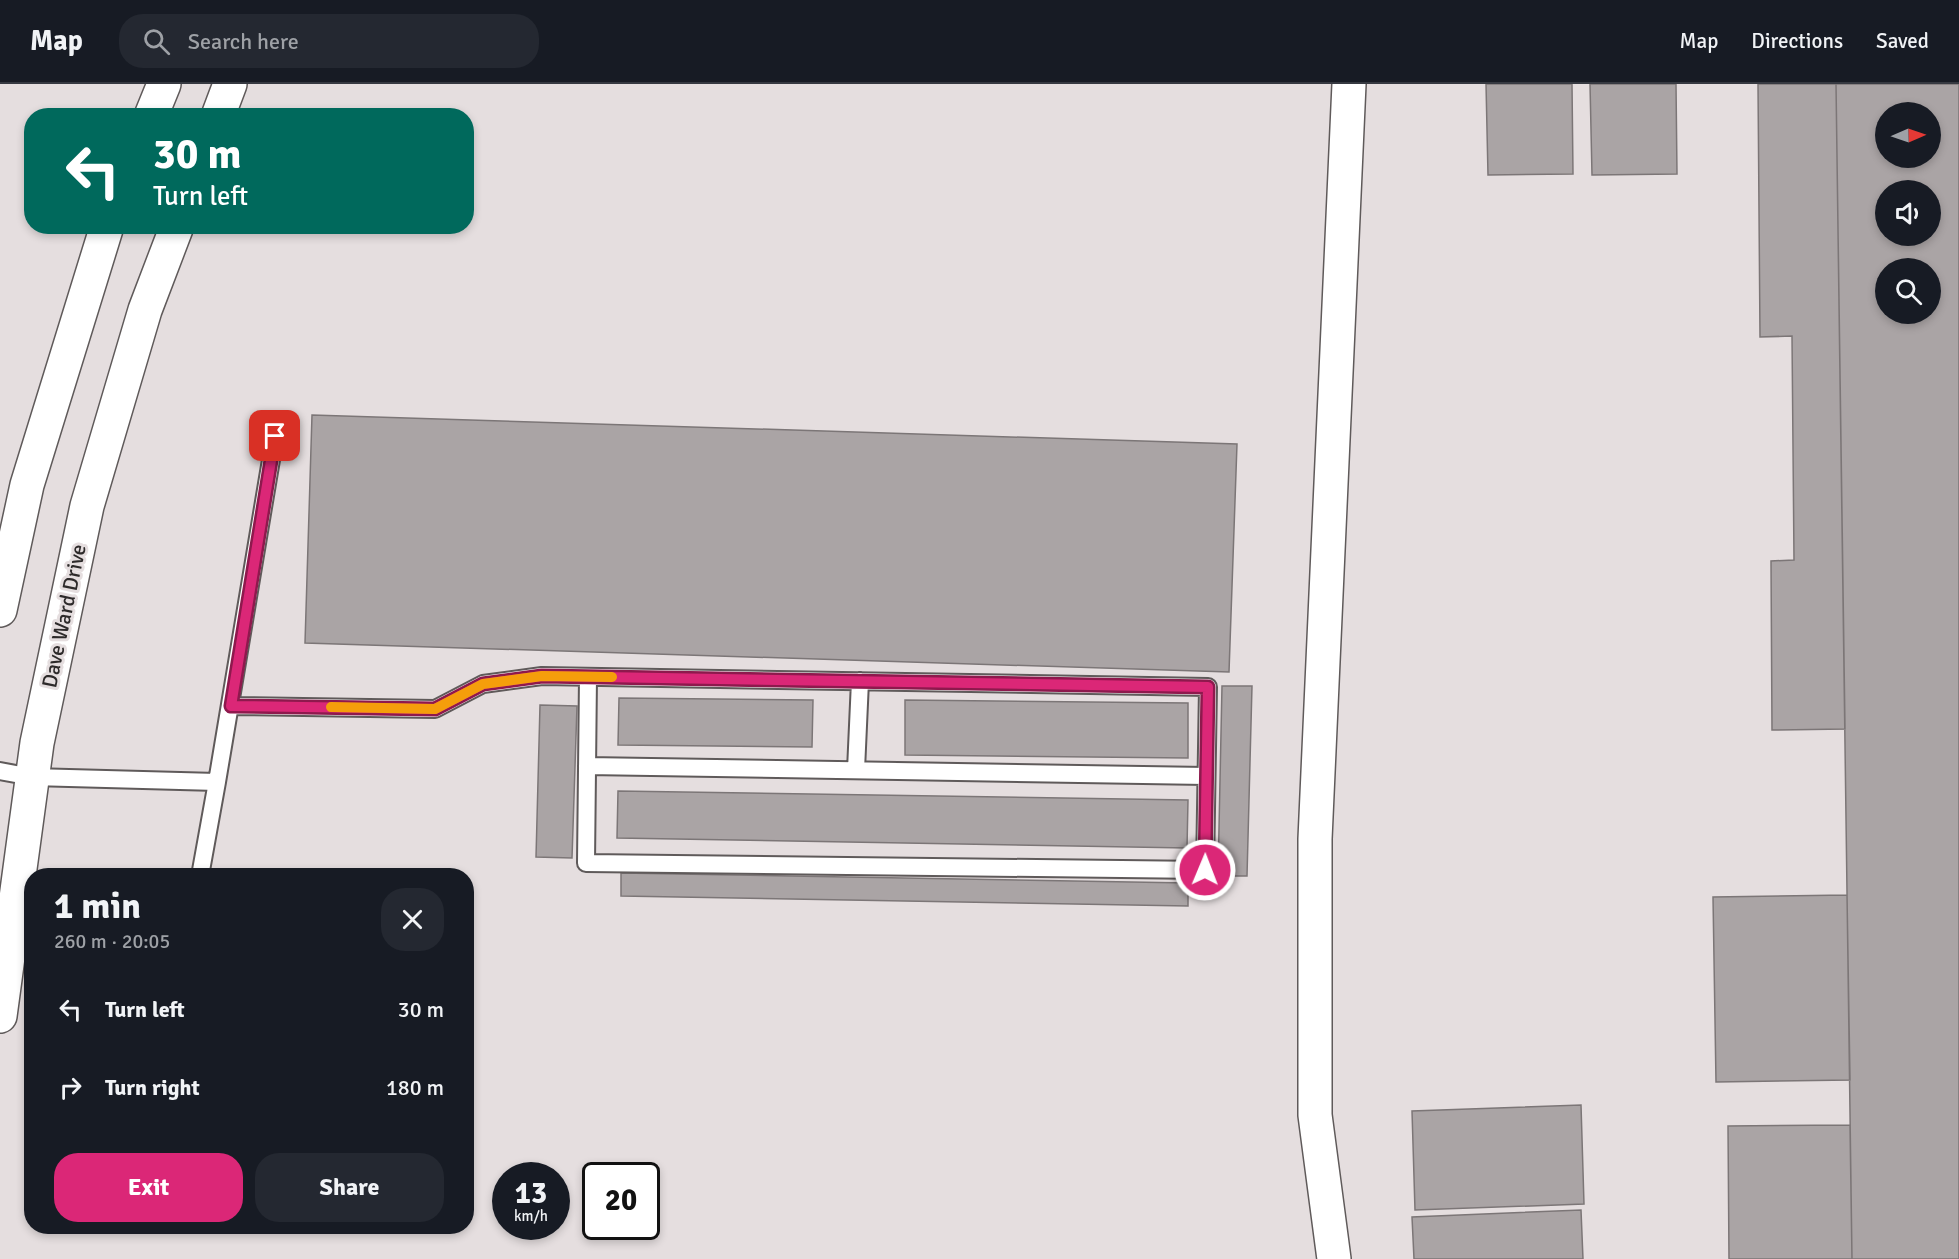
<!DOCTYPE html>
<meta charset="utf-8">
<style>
body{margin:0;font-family:Signika,sans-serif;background:#242831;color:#f1f3f6;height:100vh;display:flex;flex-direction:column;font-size:22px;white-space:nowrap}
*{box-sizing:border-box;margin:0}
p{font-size:20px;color:#9ea1a6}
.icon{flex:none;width:33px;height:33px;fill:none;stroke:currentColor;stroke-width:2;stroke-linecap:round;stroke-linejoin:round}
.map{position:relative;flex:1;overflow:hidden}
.panel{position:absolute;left:24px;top:784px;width:450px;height:366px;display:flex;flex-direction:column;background:#171b24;border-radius:24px;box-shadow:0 3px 9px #0003}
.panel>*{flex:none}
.top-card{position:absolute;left:24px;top:24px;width:450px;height:126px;border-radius:24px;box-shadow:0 3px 9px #0003;background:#00695c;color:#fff;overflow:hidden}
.needle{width:39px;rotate:88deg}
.buttons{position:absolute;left:1875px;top:18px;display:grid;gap:12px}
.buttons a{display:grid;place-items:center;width:66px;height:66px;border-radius:50%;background:#171b24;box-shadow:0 3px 9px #0003;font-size:30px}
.speed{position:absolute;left:492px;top:1078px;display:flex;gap:12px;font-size:30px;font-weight:700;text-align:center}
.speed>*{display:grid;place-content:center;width:78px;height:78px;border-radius:50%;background:#171b24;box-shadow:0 3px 9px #0003;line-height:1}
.speed small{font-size:15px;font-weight:400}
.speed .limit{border:3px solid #111;border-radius:9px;background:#fff;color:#111}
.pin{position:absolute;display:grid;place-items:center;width:51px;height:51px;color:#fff;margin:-26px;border-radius:12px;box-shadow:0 3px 9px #0006}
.me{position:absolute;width:66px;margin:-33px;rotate:1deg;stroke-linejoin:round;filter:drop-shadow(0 0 4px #0008)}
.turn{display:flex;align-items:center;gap:21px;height:126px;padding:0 30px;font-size:27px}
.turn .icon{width:78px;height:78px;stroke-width:2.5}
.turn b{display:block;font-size:42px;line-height:51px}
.round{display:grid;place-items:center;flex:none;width:63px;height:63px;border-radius:24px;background:#242831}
.head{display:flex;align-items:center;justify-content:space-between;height:102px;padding:0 30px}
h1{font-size:36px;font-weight:700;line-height:45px}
.button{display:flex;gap:12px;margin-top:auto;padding:12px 30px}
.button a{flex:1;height:69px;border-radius:24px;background:#db2777;color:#fff;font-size:24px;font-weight:700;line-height:69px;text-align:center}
.button a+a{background:#242831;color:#f1f3f6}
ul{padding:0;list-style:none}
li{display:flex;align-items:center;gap:18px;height:78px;padding:0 30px}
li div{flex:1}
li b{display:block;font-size:22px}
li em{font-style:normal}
header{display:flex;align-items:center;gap:36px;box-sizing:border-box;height:84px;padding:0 30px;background:#171b24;border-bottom:2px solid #363941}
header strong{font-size:28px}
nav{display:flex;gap:33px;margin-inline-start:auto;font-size:21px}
.search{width:420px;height:54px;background:#242831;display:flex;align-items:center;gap:15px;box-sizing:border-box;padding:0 21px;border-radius:24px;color:#9ea1a6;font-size:22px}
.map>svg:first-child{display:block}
.building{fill:#aaa4a5;stroke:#7c7677;stroke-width:1.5;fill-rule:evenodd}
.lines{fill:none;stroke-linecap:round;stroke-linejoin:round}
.lane-casing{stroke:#5f5a5a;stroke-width:20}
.street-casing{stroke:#5f5a5a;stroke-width:36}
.primary-casing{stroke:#5f5a5a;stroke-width:36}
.lane{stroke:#fff;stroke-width:16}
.street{stroke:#fff;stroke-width:33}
.primary{stroke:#fff;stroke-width:33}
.route-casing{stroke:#8e194d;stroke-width:15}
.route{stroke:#db2777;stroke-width:10}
.slow{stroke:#f59e0b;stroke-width:10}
.labels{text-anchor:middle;stroke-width:6;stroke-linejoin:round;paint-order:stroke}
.street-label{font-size:21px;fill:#2d2a2a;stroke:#e5dedf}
</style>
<header>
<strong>Map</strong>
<div class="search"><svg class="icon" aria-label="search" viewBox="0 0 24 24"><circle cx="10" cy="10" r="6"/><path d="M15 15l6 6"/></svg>Search here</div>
<nav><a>Map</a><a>Directions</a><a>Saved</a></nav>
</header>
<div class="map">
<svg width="1959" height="1175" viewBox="0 0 1959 1175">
<rect width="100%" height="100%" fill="#e5dedf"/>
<path class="building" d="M1486,0h86l1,90 -85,1z
M1590,0h86l1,90 -85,1z
M1758,0h78l9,645 -73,1 -1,-169 23,-1 -2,-224 -32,1z
M1836,0h123v1175h-107zM1886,28h44v46h-44zM1886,106h44v46h-44zM1886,184h44v46h-44z
M312,331l925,29 -8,228 -924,-29z
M1222,602h30l-5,190h-29z
M619,614l194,2 -1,47 -194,-2z
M905,616l283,3v55l-283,-3z
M540,621l37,1 -5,152 -36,-1z
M618,707l570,9 -1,48 -570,-10z
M621,789l567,10v23l-567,-10z
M1847,811l3,185 -134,2 -3,-185z
M1581,1021l3,99 -169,6 -3,-99z
M1850,1041l2,134h-123l-1,-133z
M1581,1126l2,49h-169l-2,-42z"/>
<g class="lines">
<g class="lane-casing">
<path id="lane" d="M231,622l204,3 48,-25 59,-8 666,11 -3,183 -619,-7 2,-186
M587,682l619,10
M856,686l4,-89
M0,687l32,6 185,5 58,-346
M200,792l17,-94"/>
</g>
<g class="street-casing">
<path id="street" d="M1334,1175l-19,-144v-276l34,-755"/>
</g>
<g class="primary-casing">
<path id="primary" d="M151,32l13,-32
M218,32l12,-32
M0,526l27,-125 80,-259
M0,932l37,-273 50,-237 58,-196 32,-84"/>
</g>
<use href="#lane" class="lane"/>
<use href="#street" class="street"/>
<use href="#primary" class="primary"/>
</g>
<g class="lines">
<g class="route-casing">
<path id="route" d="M275,352l-44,270 204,3 48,-25 59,-8 666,11 -3,183"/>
</g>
<use href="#route" class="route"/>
<path class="slow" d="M331,623l104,2 48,-25 59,-8 70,1"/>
</g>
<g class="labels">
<g class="street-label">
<text transform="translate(64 532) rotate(-78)" y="7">Dave Ward Drive</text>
</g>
</g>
</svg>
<div class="buttons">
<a><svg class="needle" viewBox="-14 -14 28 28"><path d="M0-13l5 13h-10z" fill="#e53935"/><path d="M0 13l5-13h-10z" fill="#9ea1a6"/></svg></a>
<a><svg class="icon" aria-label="sound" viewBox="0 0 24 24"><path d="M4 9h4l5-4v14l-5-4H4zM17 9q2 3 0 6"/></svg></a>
<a><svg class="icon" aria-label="search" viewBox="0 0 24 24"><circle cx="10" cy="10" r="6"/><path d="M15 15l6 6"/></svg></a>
</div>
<div class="speed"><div>13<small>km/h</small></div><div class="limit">20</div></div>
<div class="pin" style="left:275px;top:352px;background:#d93025"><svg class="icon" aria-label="arrive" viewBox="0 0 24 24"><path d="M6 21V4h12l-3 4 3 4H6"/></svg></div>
<svg class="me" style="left:1205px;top:786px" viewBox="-20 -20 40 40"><circle r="17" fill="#db2777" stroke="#fff" stroke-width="3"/><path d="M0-11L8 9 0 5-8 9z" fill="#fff"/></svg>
<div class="top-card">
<div class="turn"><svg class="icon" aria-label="left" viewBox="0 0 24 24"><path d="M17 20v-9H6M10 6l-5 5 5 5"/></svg><div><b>30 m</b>Turn left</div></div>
</div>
<section class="panel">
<div class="head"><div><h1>1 min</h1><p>260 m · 20:05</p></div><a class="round"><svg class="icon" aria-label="close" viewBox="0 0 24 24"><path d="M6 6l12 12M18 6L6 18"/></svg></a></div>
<ul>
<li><svg class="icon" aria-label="left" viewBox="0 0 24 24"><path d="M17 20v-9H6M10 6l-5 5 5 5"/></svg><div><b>Turn left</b></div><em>30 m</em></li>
<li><svg class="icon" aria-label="right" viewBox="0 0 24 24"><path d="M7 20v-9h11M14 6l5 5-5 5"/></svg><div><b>Turn right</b></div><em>180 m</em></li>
</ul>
<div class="button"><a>Exit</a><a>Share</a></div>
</section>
</div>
